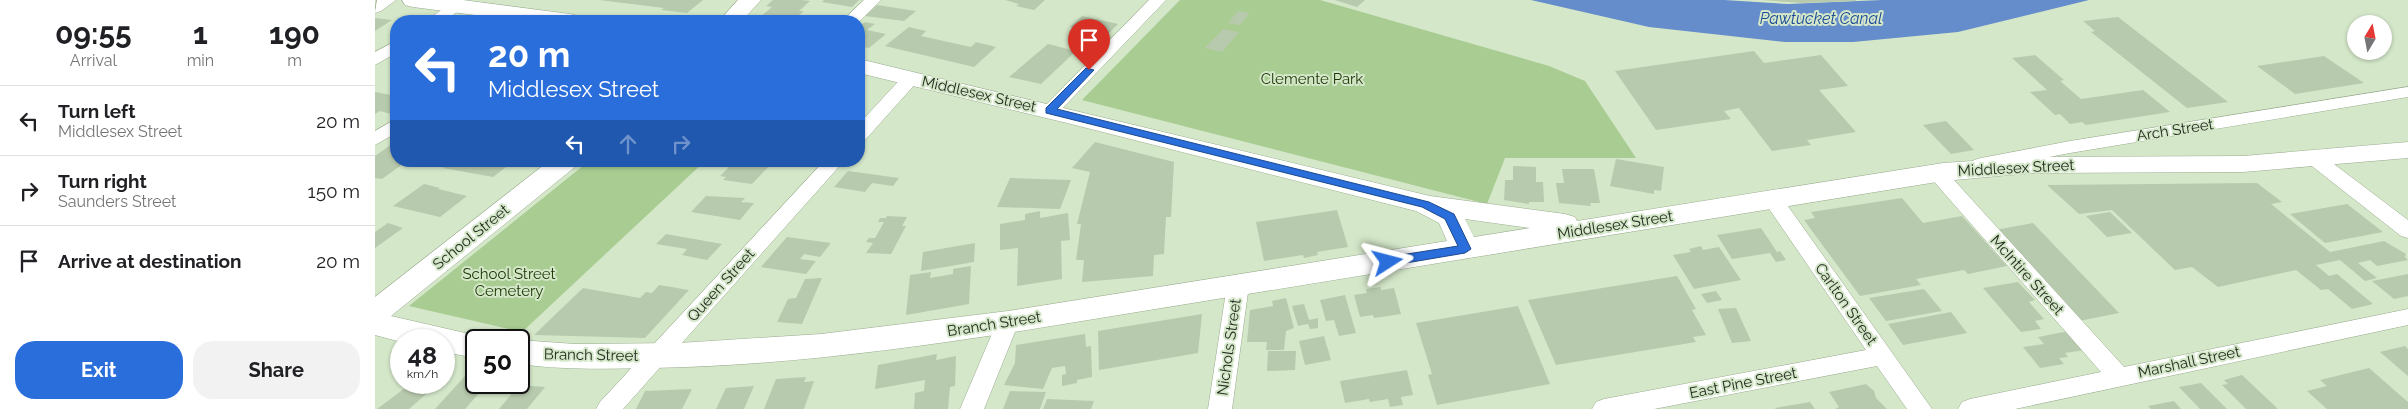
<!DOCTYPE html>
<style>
body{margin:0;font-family:Raleway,sans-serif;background:#f2f2f2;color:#202124;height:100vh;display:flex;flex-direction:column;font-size:19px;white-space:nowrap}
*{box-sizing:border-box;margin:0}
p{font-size:16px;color:#757577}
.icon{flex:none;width:28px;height:28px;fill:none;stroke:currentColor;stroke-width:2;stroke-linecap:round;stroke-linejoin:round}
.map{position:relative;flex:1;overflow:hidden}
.sheet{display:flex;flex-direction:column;background:#fff;width:375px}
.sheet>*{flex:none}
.top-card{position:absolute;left:15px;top:15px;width:475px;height:152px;border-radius:20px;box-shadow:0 1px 4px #0004;background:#2a6edb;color:#fff;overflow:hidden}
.needle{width:32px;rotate:10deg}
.tools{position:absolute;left:1972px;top:15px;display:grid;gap:10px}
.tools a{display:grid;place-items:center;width:45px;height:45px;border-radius:50%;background:#fff;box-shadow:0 1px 4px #0004;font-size:25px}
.speed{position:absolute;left:15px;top:329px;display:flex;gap:10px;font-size:25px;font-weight:700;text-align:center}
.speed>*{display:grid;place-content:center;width:65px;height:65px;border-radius:50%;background:#fff;box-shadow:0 1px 4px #0004;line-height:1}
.speed small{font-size:12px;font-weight:400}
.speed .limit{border:2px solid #111;border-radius:8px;background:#fff;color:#111}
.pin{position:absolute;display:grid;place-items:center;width:42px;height:42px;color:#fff;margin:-51px -21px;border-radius:50% 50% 50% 0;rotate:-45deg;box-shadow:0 0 5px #0007}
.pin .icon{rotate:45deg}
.me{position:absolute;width:55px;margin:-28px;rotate:81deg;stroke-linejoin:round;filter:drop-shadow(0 0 4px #0008)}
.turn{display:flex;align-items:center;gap:18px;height:105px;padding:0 15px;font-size:22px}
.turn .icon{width:65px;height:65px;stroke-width:2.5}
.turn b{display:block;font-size:35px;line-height:42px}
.lanes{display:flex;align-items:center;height:48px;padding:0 15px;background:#0003;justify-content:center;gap:25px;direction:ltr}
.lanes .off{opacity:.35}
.eta{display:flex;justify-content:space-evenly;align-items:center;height:85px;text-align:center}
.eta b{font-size:30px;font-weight:700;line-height:35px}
.primary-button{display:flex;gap:10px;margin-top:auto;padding:10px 15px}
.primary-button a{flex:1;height:58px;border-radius:20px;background:#2a6edb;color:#fff;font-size:20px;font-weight:700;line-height:58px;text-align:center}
.primary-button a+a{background:#f2f2f2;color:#202124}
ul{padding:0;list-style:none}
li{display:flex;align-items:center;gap:15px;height:70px;padding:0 15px;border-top:1px solid #e0e0e0}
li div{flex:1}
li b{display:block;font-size:19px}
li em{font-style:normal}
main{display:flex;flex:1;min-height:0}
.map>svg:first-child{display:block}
.green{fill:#a8cc91}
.water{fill:#658ccb}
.building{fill:#b8caad}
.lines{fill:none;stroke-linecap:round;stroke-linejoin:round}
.minor-casing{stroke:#9aab8f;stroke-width:1}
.secondary-casing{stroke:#9aab8f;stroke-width:1}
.minor{fill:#fff;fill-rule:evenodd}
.secondary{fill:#fff;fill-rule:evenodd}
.route{fill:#2a6edb;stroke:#1b488e}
.labels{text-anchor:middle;stroke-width:4;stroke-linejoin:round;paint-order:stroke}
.park-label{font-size:15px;fill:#1c3604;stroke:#d4e7c9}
.street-label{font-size:15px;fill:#242b20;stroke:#d4e7c9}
.water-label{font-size:16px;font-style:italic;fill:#1b4a96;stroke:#d4e7c9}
</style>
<main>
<section class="sheet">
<div class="eta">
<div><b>09:55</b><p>Arrival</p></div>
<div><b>1</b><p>min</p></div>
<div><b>190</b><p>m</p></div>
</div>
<ul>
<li><svg class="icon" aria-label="left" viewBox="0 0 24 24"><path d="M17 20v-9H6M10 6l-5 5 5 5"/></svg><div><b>Turn left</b><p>Middlesex Street</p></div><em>20 m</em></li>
<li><svg class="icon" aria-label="right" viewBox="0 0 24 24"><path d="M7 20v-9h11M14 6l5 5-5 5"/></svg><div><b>Turn right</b><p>Saunders Street</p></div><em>150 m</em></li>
<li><svg class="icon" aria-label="arrive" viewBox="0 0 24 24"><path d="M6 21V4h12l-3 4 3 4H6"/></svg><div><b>Arrive at destination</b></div><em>20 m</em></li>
</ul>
<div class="primary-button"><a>Exit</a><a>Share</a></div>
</section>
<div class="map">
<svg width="2033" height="409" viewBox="0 0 2033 409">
<rect width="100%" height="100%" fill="#d4e7c9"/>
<path class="green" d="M805,0h140l229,66 36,15 51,77h-131l-18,46 -405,-104z
M214,161h116l-183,171 -113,-26z"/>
<path class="water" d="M1156,0h193l64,4 94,-4h207l-131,32 -105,10h-68l-136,-15z"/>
<path class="building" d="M224,0h104l-16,13 -26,-3 3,-2z
M398,0h28l9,1 -11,10h5l-12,10h-37l17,-14 -6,-1z
M449,0h35l-7,7 -30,-5z
M630,0h40l-11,10 -18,-4 3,-2z
M960,0h30l-8,7z
M1388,0h93v1l-53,2z
M502,5l39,6 -12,10 -39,-5z
M863,11l11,2 -9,12 -12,-2z
M707,16l36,8 -11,11 -37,-8z
M1743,17l110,85 -41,6 -96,-76 4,-1 -12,-10z
M0,18l17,2 -17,11z
M490,22l10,2 -8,6 19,4 -17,14 -10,-2v-19z
M534,27l17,4 -5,5 50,11 5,-5 20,5 -22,20 -89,-21z
M848,29l16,3 -17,20 -17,-4z
M673,44l28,7 -35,33 -32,-7z
M1379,51l10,12 57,-8 27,31 -29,4 37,42 -49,8 4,5 -39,6 -33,-43 -15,3 7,8 -75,11 -41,-59z
M1660,55l29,25 -4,1 21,18 62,-9 27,22 -84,13 -4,-3 -12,2 -10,-10 -5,1 -25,-23 17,-2 -35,-32z
M1949,56l40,27 -69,11 -38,-28z
M0,92l21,4v15l-5,3 -11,-3 -5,3z
M1571,121l28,29 -23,4 -28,-29z
M21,141v20h11l-25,18 -7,-1v-22z
M720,142l79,20 -3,55h-5l-2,37 -10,1 -1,21 -71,6 2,-22h-8l5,-36h-4l13,-52 -18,-4z
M1241,159l48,8 -3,24 -7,-1v4l-44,-8z
M77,161h62l-21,16 -50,-9z
M367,161h20l10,2 -20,21 -29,-4 3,-3 -6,-1 11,-11 6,1z
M1138,166l23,1v15h7l1,20h-15v2l-25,-4 1,-20h8z
M1187,169h32l6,34h-10l1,3 -32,-3 -3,-20h8z
M473,171l51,7 -6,8 -21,-3 -7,9 -31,-5z
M635,178l61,2 -11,29 -63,-2z
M1882,183l25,19 -11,2 59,48 54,-11 22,13 -1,3 3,3 -31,6 -7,-6 -12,3 19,15 -12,3 -25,-21 -24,5 13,11 8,-2 36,30 -21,5 -24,-20 -7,1 -25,-20 -78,17 -26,-20 -17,3 -63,-60 -33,4 -32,-29z
M49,184l16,4 -2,1 29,7 -27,21 -47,-11z
M331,196l39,2 -4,4 13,1 -14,17 -49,-8z
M1527,198l21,25 39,-7 45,50 -39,8 -4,-4 -48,9 5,6 -61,11 -56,-76 11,-2 -4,-6z
M1972,204l36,28 -58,11 -35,-29z
M962,210l11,37 -31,5 1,3 -14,3 -1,-3 -39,6 -8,-39z
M665,211v7l28,-5 2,27 -9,1 1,38 -45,7 1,-38 -18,2v-26l25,-4v-6z
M1735,212l22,21 -25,4 -21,-21z
M512,216l20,1 -5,9h4l-15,28 -25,-1 7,-10 -7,-1 3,-4h6l9,-16h-6l2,-4h6z
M13,223l15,5 -28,20v-16z
M1658,223l86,90 -40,8 -84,-91z
M1386,228l16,24 3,-1 6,9 -10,2 -6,-9 -38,6 -15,-24z
M291,234l56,10 -15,16 -25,-5 5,-6 -31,-5z
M412,237l44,6 -11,14 -16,-3 -4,5 16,2 -10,13 -45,-7z
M600,243l-1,19 -53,9 2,-19z
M1326,246l2,4 16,-3 22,33 -47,9 -21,-34 18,-3 -2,-3z
M596,266l-2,38 -63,11 4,-40 21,-3 -1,6 23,-4v-5z
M2033,274v22l-14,3 -22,-18z
M1302,276l19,33 -4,1 14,25 -13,2 3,5 -140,23 -28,-65z
M447,278l-20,46 -25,-2 11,-23 8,-1 9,-19z
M1643,282l17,18 -6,2 15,17 -9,2 6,8 -20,3 -38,-44z
M284,285l30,5 -44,48 -111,-3 49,-47 57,10 6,-6 6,1z
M1006,287v3l13,-2 7,26 -27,4 -1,-3 -13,2 -6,-22 13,-2 -1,-4z
M1549,289l18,22 -56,10 -17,-23z
M1341,291l6,9 -15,3 -6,-9z
M970,295l11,38 -17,3 -5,-16 -8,1 -6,-21z
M911,298l8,30 -8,3 -2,19h-18l1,-8h-20l3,-32 23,-4 -1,-5z
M929,304l5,16 9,-2v10l-8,1 -2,-5 -10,2 -6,-20z
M1143,306l32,78 -113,21 -9,-30 4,-1 -16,-51z
M1361,308l15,33 -19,2 -14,-34z
M1576,312l16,21 -64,12 -15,-21z
M827,314l-4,39 -99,17 -1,-39z
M1694,331l16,19 -20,3 3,4 -9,1 5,6 -24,4 -17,-21 21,-3 -6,-7z
M710,334l1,13 5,-1 1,31 -15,3v3l-15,3v-11l4,-1 -1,-8 -13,2 -9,21 -39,-4 11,-22 1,-18z
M949,336l7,24 -26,5 -6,-24z
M2030,346l3,3v27l-28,-24z
M893,351h28l-1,19 -28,1z
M562,354l-1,6 20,-4 -1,30 -5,1 -2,22h-34l1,-16 9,-2 1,-11 -50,9 3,-24z
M1994,368l39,34v7h-81l-20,-18 20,-5 -7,-6z
M1032,370l6,25 -12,2 2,8 -13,2 -2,-8 -18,3 -1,-3 -24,4 -5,-22z
M1867,375l36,34h-32l-24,-24 6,-1 -4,-4z
M90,376l11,1v5h13l-24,27h-30z
M431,377l-2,5 10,-1 -10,28h-40l12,-30z
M38,382h27l-31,27h-32z
M1826,383l26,26h-27l-21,-22z
M1491,384l8,7 2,7 11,11h-52l4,-2 -10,-15z
M144,385l26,2 -18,22h-28z
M379,386l-10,23h-28l10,-21z
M317,389l-10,20h-46l9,-18z
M635,391l36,1 -6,17h-37z
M672,399l47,2 -3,8h-48z
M1799,401l7,8h-30l-3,-3z
M1435,402l5,7h-39l-1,-1z"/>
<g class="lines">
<g class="minor-casing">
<path id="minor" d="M2,0h19l-15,11 -6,2z
M489,0h17l-22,22 -17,-1z
M774,0h17l-110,115h-12l-3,-4 3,-4z
M82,1l6,2 2,3 -20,15h-19l25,-18z
M21,41v12l-21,12v-13z
M536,73l6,1 3,4 -3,4 -51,57 -7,2v-17l46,-50z
M2033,87v10l-338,56 -89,17 -7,-2 -3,-4 3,-4 7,-2 89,-17z
M21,119v14l-21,12v-14z
M1940,153l7,2 86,65v18l-7,-2 -93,-73 -3,-4 3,-4z
M449,161h20l-221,248h-27l4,-7z
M1562,167l7,2 180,198 284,-58v16l-393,84h-57l4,-7 8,-3 131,-27 -171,-195 -3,-4 3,-4z
M1398,193l7,2 152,214h-25l-30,-43 -223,43h-62l4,-7 8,-3 262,-49 -103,-150 3,-5z
M863,277l8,2 3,6 -17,124h-24l19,-124 3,-6z
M633,314l8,2 3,6 -35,87h-24l37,-87 3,-6z"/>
</g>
<g class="secondary-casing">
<path id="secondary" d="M27,0h61l107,14 8,2 3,5h-59l-109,-14 -8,-2z
M363,0h23l-19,21h-23z
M484,59l571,137 135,18 10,3 2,4 366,-58 89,-6 211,-1 165,-14v16l-165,14 -211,1 -89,8 -935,152c-119,18 -237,33 -357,35 -44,1 -89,2 -132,-4v-24l56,4 104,-1 142,-9 187,-23 439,-70 -8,-18 -23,-12 -349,-88 -208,-50zM1090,219l65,9 -56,9z
M174,161h30l-4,6 -184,149 96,22 1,2h-12v18l-32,-6v-12h-43v2l-26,-7v-38z"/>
</g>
<use href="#minor" class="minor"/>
<use href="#secondary" class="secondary"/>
</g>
<path class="route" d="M711,68l8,2 -37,39 372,93 25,12 17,35 -6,4 -77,13 -4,-1 -2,-3 6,-5 70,-11 -13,-27 -23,-12 -376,-94v-5z"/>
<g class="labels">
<g class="park-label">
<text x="937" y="84">Clemente Park</text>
<text x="134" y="279">School Street<tspan x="134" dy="17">Cemetery</tspan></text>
</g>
<g class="street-label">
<text transform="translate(604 94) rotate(13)" y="5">Middlesex Street</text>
<text transform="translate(1800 130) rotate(-9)" y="5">Arch Street</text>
<text transform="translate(1641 168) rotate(-3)" y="5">Middlesex Street</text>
<text transform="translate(1240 225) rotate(-9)" y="5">Middlesex Street</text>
<text transform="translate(96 237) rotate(-39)" y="5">School Street</text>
<text transform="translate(1652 275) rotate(48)" y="5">McIntire Street</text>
<text transform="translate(346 285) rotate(-48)" y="5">Queen Street</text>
<text transform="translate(1471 304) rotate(55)" y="5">Carlton Street</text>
<text transform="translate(619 324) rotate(-9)" y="5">Branch Street</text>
<text transform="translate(854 347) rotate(-82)" y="5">Nichols Street</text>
<text transform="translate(216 355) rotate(1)" y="5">Branch Street</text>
<text transform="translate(1814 362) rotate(-12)" y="5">Marshall Street</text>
<text transform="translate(1368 383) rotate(-11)" y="5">East Pine Street</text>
</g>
<g class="water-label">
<text x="1446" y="24">Pawtucket Canal</text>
</g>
</g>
</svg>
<div class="tools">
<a><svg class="needle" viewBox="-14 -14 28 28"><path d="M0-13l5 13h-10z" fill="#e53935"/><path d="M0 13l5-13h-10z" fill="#757577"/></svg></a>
</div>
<div class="speed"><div>48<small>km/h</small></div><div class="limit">50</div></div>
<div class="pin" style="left:714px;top:70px;background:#d93025"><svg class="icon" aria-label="arrive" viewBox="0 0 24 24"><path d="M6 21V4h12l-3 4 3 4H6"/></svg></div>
<svg class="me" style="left:1013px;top:262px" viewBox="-20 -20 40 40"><path d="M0-17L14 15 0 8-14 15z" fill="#2a6edb" stroke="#fff" stroke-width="4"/></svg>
<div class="top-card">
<div class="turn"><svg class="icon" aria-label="left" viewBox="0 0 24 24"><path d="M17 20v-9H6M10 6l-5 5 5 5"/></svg><div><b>20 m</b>Middlesex Street</div></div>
<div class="lanes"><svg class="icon" aria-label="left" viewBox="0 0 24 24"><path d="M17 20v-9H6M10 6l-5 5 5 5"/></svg><svg class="icon off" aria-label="ahead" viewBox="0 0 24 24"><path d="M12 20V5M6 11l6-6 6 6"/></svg><svg class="icon off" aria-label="right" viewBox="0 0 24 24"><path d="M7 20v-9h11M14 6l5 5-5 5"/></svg></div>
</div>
</div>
</main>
